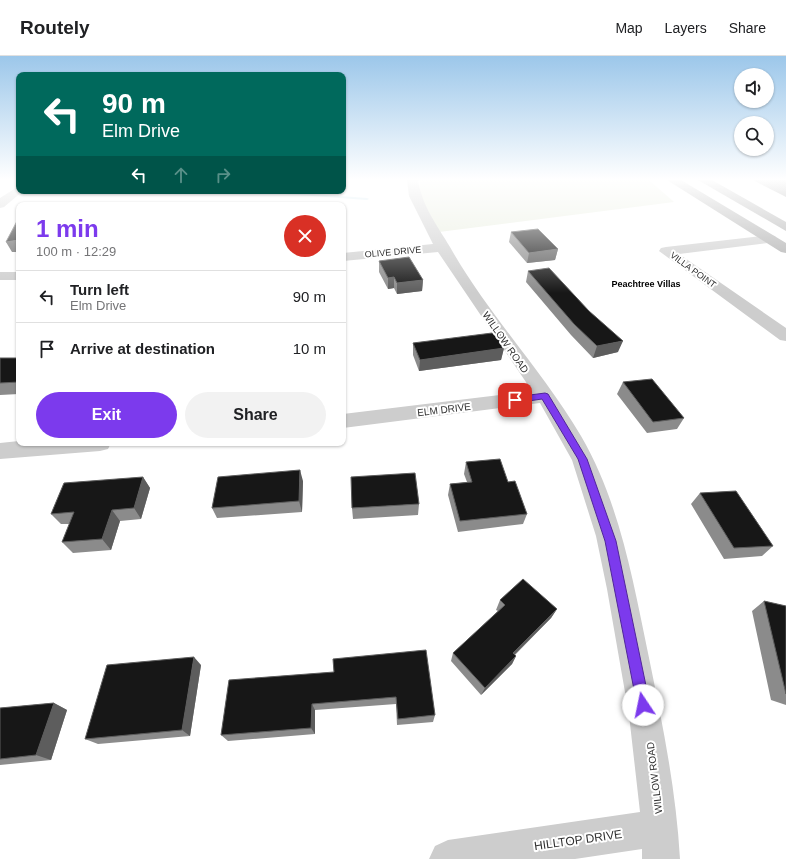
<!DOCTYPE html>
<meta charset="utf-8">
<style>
body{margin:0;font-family:Arial,sans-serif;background:#f2f2f2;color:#202124;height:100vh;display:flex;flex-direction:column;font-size:15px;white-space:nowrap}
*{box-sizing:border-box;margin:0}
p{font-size:13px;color:#757577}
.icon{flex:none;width:22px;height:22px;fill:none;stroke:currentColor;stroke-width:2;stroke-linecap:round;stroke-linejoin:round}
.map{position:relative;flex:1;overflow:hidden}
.panel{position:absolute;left:16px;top:146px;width:330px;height:244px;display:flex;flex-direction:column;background:#fff;border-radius:8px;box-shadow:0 1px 3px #0004}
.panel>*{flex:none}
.hud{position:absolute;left:16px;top:16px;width:330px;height:122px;border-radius:8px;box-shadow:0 1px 3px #0004;background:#00695c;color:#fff;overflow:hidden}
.buttons{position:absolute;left:734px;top:12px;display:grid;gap:8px}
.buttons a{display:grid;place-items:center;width:40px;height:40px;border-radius:50%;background:#fff;box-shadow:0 1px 3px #0004;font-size:20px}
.pin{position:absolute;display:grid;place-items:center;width:34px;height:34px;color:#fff;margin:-17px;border-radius:8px;box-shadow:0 2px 6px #0006}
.me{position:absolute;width:44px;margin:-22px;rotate:349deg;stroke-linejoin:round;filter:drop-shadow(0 0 3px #0008)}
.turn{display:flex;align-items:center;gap:14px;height:84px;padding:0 20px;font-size:18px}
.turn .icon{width:52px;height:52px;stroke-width:2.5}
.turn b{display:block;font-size:28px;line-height:34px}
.lanes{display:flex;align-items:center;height:38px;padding:0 20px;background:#0003;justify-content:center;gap:20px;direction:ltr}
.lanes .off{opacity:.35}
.round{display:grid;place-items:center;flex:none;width:42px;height:42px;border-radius:21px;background:#f2f2f2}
.head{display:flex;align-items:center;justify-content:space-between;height:68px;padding:0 20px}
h1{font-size:24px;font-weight:800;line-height:30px;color:#7c3aed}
.button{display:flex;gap:8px;margin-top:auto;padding:8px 20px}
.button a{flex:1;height:46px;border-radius:24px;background:#7c3aed;color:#fff;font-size:16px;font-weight:800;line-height:46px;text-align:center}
.button a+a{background:#f2f2f2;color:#202124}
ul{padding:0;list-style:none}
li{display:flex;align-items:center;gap:12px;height:52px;padding:0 20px;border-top:1px solid #e0e0e0}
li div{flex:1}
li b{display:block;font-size:15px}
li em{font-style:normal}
header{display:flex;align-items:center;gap:24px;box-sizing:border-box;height:56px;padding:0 20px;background:#fff;border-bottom:1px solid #e0e0e0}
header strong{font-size:19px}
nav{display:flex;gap:22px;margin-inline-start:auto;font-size:14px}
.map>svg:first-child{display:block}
.green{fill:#e8edde}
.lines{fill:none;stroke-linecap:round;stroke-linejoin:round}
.stream{fill:#cae4ed;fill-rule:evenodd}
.street{fill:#cdcdcd;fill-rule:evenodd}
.primary{fill:#a8a8a8;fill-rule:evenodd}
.wall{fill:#8b8b8b}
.shaded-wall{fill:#5d5d5d}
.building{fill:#171717;stroke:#5d5d5d}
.route{fill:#7c3aed;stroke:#51269a}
.labels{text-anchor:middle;stroke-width:4;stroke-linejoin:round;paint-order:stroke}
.far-street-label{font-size:9px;fill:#303030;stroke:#fff}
.far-neighbourhood-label{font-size:9px;font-weight:bold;fill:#000;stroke:#fff}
.street-label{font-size:10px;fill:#303030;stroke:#fff}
.near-street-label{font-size:12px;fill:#303030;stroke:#fff}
</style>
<header>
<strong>Routely</strong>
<nav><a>Map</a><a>Layers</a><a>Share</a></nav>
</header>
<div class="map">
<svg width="786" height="803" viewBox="0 0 786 803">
<rect width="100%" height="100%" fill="#fff"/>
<path class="green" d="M420,124h229l25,22 -235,30 -20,-39z"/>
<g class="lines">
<path class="stream" d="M256,135h17l94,7 2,1 -2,1 -109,-8z"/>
<path class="street" d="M407,124h11c4,26 19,45 32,67 37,66 92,123 131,189 38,65 52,144 67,217 14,68 28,136 32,206h-38v-10l-67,10h-146l6,-13 13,-6 192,-28 -11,-97 -22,-126 -11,-53 -24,-76 -32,-57 -197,25v-14l189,-23 -94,-139 -95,9v-8l90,-9 -24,-48z
M19,130v5h4l-19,16 -4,1v-10z
M770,179l5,1 2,3 -2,3 -96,12 107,74v13l-6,-1 -121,-89 2,-3 5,-1z
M0,216h19v8h-19z
M19,385v2h92l-3,6 -8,2 -100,8v-16z"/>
<path class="primary" d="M667,124h14l105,63v10l-5,-1z
M698,124h14l74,42v9z"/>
</g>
<path class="wall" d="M753,124h33v17z
M511,176l47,17 -3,11 -28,3 -18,-21z
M379,205l44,19 -1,11 -25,3 -3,-6 -6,1 -9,-17z
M528,215l90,81 -25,6 -22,-23 -45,-53z
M413,287l91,5 -3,12 -82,11 -6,-16z
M0,302h19v36l-19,1z
M623,326l61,36 -7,11 -30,4 -30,-39z
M466,406l42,20 19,32 -4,10 -65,8 -10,-37 2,-11 17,-2 -3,-8z
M143,421l7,11 -9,31 -21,2 -9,29 -38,3 -11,-11 8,-18h-9l-10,-10z
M303,425l-1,31 -85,6 -5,-10z
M700,437l73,53 -11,10 -38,3 -33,-55z
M419,448l-1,11 -65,4 -1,-11z
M500,544l57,9 -6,9 -36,37 1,1 -4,8 -31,31 -30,-34 2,-8 45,-42 -2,-1z
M764,545l22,5v99l-15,-5 -19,-89z
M333,603l102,56 -2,7 -36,3 -1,-21 -81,6v24l-87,7 -7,-6 113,-63z
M201,609l-11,71 -92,8 -13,-5z
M54,647l13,7 -16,50 -51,5v-57z"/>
<path class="shaded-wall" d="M19,184v12h-7l-6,-10z
M558,193l-3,11 -28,3 2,-10z
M394,221v11l-6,1v-11z
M423,224l-1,11 -25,3v-11z
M623,285l-5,11 -25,6 4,-12z
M504,292l-3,12 -82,11 1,-11z
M300,414l3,11 -1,31 -3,-11z
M143,421l7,11 -9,31 -7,-11z
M112,454l8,11 -9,29 -9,-11z
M557,553l-6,9 -43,43 5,-8z
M516,600l-4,8 -31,31 4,-7z
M194,601l7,8 -11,71 -8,-6z
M54,647l13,7 -16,50 -15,-5z
M312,648l3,6v24l-4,-6z"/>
<path class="building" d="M17,165h2v19l-13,2z
M538,173l20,20 -29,4 -18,-21z
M409,201l14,23 -26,3 -3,-6 -6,1 -9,-17z
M549,212l40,43 34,30 -26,5 -23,-22 -46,-53z
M500,276l4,16 -84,12 -7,-17z
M0,302h19v24l-19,1z
M652,323l32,39 -31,4 -30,-40z
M500,403l8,23 7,-1 12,33 -67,7 -10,-37 22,-2 -6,-20z
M300,414l-1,31 -87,7 6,-31z
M415,417l4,31 -67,4 -1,-31z
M143,421l-9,31 -22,2 -10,29 -40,3 12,-30 -23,2 13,-31z
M736,435l37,55 -39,2 -34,-55z
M523,523l34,30 -44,44 3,3 -31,32 -32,-35 52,-48 -5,-5z
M764,545l22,5v88z
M426,594l9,65 -37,4 -2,-22 -84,7 -1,24 -90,7 8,-55 105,-8 -1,-13z
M194,601l-12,73 -97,9 22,-74z
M54,647l-18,52 -36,4v-51z"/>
<linearGradient id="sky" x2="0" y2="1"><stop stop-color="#9cc7ea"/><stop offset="0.52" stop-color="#fff"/><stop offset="1" stop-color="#fff" stop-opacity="0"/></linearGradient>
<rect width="786" height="237" fill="url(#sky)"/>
<path class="route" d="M545,337l3,1 39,65 29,82 34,164 -2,5 -5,2 -4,-2 -2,-5 -32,-164 -27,-82 -36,-60 -27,4 -4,-3 4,-3z"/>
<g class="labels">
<g class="far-street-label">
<text transform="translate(393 196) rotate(-5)" y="3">OLIVE DRIVE</text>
<text transform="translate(693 214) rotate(36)" y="3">VILLA POINT</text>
</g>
<g class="far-neighbourhood-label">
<text x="646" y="231">Peachtree Villas</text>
</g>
<g class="street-label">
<text transform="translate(506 286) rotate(55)" y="4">WILLOW ROAD</text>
<text transform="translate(444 353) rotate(-7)" y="4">ELM DRIVE</text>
<text transform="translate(654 722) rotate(-97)" y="4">WILLOW ROAD</text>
</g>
<g class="near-street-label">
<text transform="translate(578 784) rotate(-8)" y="4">HILLTOP DRIVE</text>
</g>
</g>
</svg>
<div class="buttons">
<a><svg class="icon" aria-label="sound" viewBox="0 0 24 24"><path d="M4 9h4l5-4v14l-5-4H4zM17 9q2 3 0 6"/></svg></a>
<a><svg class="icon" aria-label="search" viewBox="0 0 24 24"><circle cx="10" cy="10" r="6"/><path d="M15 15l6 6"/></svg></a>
</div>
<div class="pin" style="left:515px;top:344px;background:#d93025"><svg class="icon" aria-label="arrive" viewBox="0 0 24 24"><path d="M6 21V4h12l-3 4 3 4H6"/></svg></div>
<svg class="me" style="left:643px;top:649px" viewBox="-20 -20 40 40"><circle r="19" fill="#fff"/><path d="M0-13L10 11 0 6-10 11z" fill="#7c3aed"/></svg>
<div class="hud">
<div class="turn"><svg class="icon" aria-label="left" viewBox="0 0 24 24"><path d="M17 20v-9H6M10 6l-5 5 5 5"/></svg><div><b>90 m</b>Elm Drive</div></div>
<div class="lanes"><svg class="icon" aria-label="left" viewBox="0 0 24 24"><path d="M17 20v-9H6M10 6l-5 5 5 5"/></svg><svg class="icon off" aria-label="ahead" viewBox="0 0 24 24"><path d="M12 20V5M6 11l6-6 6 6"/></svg><svg class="icon off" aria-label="right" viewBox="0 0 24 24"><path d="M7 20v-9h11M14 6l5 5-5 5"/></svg></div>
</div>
<section class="panel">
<div class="head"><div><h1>1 min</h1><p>100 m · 12:29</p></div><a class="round" style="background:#d93025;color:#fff"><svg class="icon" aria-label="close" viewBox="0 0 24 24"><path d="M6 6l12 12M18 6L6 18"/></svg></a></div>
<ul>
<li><svg class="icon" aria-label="left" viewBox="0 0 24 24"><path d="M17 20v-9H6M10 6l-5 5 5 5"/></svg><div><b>Turn left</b><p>Elm Drive</p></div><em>90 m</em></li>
<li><svg class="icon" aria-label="arrive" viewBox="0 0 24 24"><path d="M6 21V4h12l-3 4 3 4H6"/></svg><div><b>Arrive at destination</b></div><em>10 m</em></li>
</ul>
<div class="button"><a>Exit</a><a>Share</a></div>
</section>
</div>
